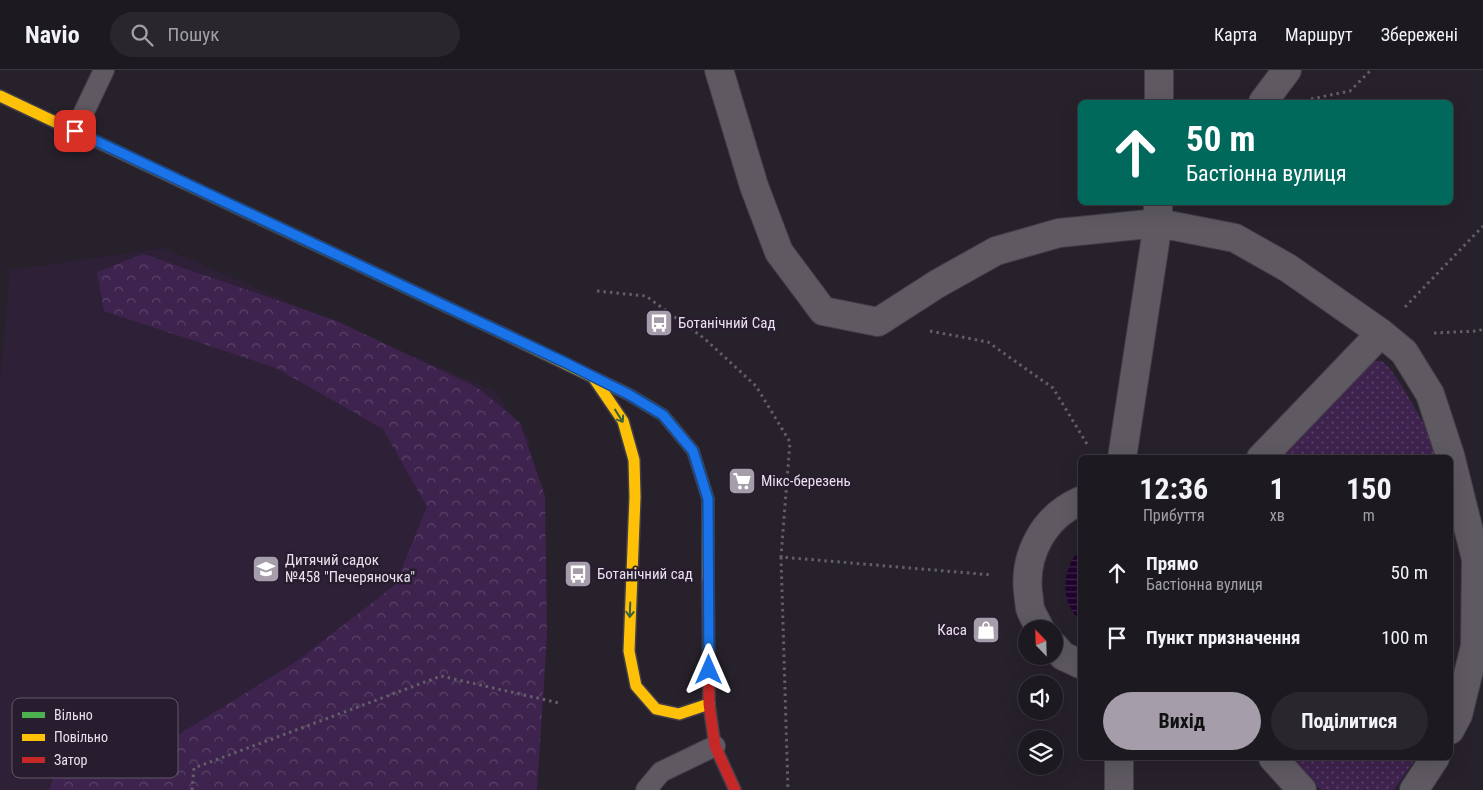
<!DOCTYPE html>
<html lang="uk">
<meta charset="utf-8">
<style>
body{margin:0;font-family:"Roboto Condensed",sans-serif;background:#2a262d;color:#f1f3f6;height:100vh;display:flex;flex-direction:column;font-size:19px;white-space:nowrap}
*{box-sizing:border-box;margin:0}
p{font-size:16px;color:#a0a0a5}
.icon{flex:none;width:28px;height:28px;fill:none;stroke:currentColor;stroke-width:2;stroke-linecap:round;stroke-linejoin:round}
.map{position:relative;flex:1;overflow:hidden}
.panel{position:absolute;left:1078px;top:385px;width:375px;height:305px;display:flex;flex-direction:column;background:#1d1920;border-radius:8px;box-shadow:0 5px 20px #0002,0 0 0 1px #3b383e}
.panel>*{flex:none}
.banner{position:absolute;left:1078px;top:30px;width:375px;height:105px;border-radius:8px;box-shadow:0 5px 20px #0002,0 0 0 1px #3b383e;background:#00695c;color:#fff;overflow:hidden}
.needle{width:32px;rotate:337deg}
.buttons{position:absolute;left:1018px;top:550px;display:grid;gap:10px}
.buttons a{display:grid;place-items:center;width:45px;height:45px;border-radius:50%;background:#1d1920;box-shadow:0 5px 20px #0002,0 0 0 1px #3b383e;font-size:25px}
.pin{position:absolute;display:grid;place-items:center;width:42px;height:42px;color:#fff;margin:-21px;border-radius:10px;box-shadow:0 2px 8px #0006}
.me{position:absolute;width:55px;margin:-28px;rotate:0deg;stroke-linejoin:round;filter:drop-shadow(0 0 4px #0008)}
.turn{display:flex;align-items:center;gap:18px;height:105px;padding:0 25px;font-size:22px}
.turn .icon{width:65px;height:65px;stroke-width:2.5}
.turn b{display:block;font-size:35px;line-height:42px}
.eta{display:flex;justify-content:space-evenly;align-items:center;height:85px;text-align:center}
.eta b{font-size:30px;font-weight:700;line-height:35px}
.action{display:flex;gap:10px;margin-top:auto;padding:10px 25px}
.action a{flex:1;height:58px;border-radius:30px;background:#a59eaa;color:#111;font-size:20px;font-weight:700;line-height:58px;text-align:center}
.action a+a{background:#2a262d;color:#f1f3f6}
ul{padding:0;list-style:none}
li{display:flex;align-items:center;gap:15px;height:65px;padding:0 25px}
li div{flex:1}
li b{display:block;font-size:19px}
li em{font-style:normal}
header{display:flex;align-items:center;gap:30px;box-sizing:border-box;height:70px;padding:0 25px;background:#1d1920;border-bottom:1px solid #3b383e}
header strong{font-size:24px}
nav{display:flex;gap:28px;margin-inline-start:auto;font-size:18px}
.search{width:350px;height:45px;background:#2a262d;display:flex;align-items:center;gap:12px;box-sizing:border-box;padding:0 18px;border-radius:28px;color:#a0a0a5;font-size:19px}
.map>svg:first-child{display:block}
.built{fill:#2e2036}
.grass{fill:url(#grass-dots)}
.forest{fill:url(#forest-crowns)}
.water{fill:url(#water-rules)}
.lines{fill:none;stroke-linecap:round;stroke-linejoin:round}
.lane-casing{stroke:#433e47;stroke-width:22}
.street-casing{stroke:#433e47;stroke-width:30}
.fast-casing{stroke:#433e47;stroke-width:14}
.slow-casing{stroke:#433e47;stroke-width:14}
.jam-casing{stroke:#433e47;stroke-width:14}
.path{stroke:#635f66;stroke-width:3;stroke-dasharray:2.5 4;stroke-linecap:butt}
.lane{stroke:#5f5a62;stroke-width:20}
.street{stroke:#5f5a62;stroke-width:28}
.fast{stroke:#4caf50;stroke-width:11}
.slow{stroke:#ffc107;stroke-width:11}
.jam{stroke:#c62828;stroke-width:11}
.oneway{stroke:#385f3e}
.route-casing{stroke:#114b97;stroke-width:12}
.route{stroke:#1a73e8;stroke-width:9}
.labels{text-anchor:middle;stroke-width:5;stroke-linejoin:round;paint-order:stroke}
.poi-label{font-size:15px;fill:#e9e1ee;stroke:#281d2f;text-anchor:start}
.key{fill:#281d2f;stroke:#625868;stroke-width:1}
.key-label{font-size:14px;fill:#e9e1ee}
</style>
<header>
<strong>Navio</strong>
<div class="search"><svg class="icon" aria-label="search" viewBox="0 0 24 24"><circle cx="10" cy="10" r="6"/><path d="M15 15l6 6"/></svg>Пошук</div>
<nav><a>Карта</a><a>Маршрут</a><a>Збережені</a></nav>
</header>
<div class="map">
<svg width="1483" height="720" viewBox="0 0 1483 720">
<defs>
<pattern id="grass-dots" width="8" height="8" patternUnits="userSpaceOnUse" patternTransform="scale(1.25)"><rect width="8" height="8" fill="#3e234e"/><path d="M2 2h.1M6 6h.1" fill="none" stroke="#5a4368" stroke-width="1.8" stroke-linecap="round"/></pattern>
<pattern id="forest-crowns" width="20" height="18" patternUnits="userSpaceOnUse" patternTransform="scale(1.25)"><rect width="20" height="18" fill="#3e234e"/><path d="M2 6a3 3 0 1 1 6 0M12 15a3 3 0 1 1 6 0" fill="none" stroke="#5a4368"/></pattern>
<pattern id="water-rules" width="6" height="5" patternUnits="userSpaceOnUse" patternTransform="scale(1.25)"><rect width="6" height="5" fill="#20032f"/><path d="M0 2.5h6" fill="none" stroke="#40274d"/></pattern>
</defs>
<rect width="100%" height="100%" fill="#27212b"/>
<path class="built" d="M164,178l331,143 33,46 9,57 -382,296h-155v-408l10,-112z"/>
<path class="grass" d="M1374,291c2,0 5,0 7,0 14,5 52,80 60,97h-161l89,-94z
M1292,688h124l-22,32h-73z"/>
<path class="forest" d="M143,184l194,67 141,67 42,35 25,73 2,139 -10,155h-488l14,-37 105,-12 129,-80 98,-76 32,-78 -44,-78 -107,-61 -172,-57 -7,-39z"/>
<path class="water" d="M1080,479v71c-21,-19 -18,-51 0,-71z"/>
<g class="lines">
<g class="lane-casing">
<path id="lane" d="M75,61l29,-61
M646,720l15,-18 54,-26"/>
</g>
<g class="street-casing">
<path id="street" d="M719,0l35,116 25,66 44,59 55,11 59,-38 59,-33 63,-18 99,-10 77,15 53,30 93,65 23,19 26,42 20,61 26,104 -1,87 -17,69 -8,15
M1159,32v-32
M1263,32l24,-32
M1122,388l36,-235v-21
M1261,388l120,-125
M1040,559c-3,-7 -8,-14 -10,-21 -1,-5 -1,-11 -2,-16 -4,-38 16,-75 52,-91
M1054,576l9,10 17,8
M1119,688v32
M1273,688l29,32
M1414,720l21,-32"/>
</g>
<g class="fast-casing">
<path id="fast" d="M184,113l316,149"/>
</g>
<g class="slow-casing">
<path id="slow" d="M0,26l184,87
M500,262l128,62 35,21 30,36 15,48v80
M593,307l30,44 11,39 1,37 -6,154 7,35 20,23 23,5 30,-10"/>
</g>
<g class="jam-casing">
<path id="jam" d="M708,509l1,125 6,42 20,44"/>
</g>
<path class="path" d="M1311,29l39,-8 21,-21
M597,221l49,5 59,43 51,47 34,56 -9,115 211,18
M1405,237l78,-81
M930,261l58,11 65,46 34,56
M1434,263l44,-2 5,-2
M781,487l7,233
M192,720l2,-22 247,-92 118,27"/>
<use href="#lane" class="lane"/>
<use href="#street" class="street"/>
<use href="#fast" class="fast"/>
<use href="#slow" class="slow"/>
<use href="#jam" class="jam"/>
</g>
<defs><path id="oneway-shaft" d="M-6 0H5M1.5-3L5.5 0L1.5 3" fill="none" stroke-width="1.6" stroke-linecap="round" stroke-linejoin="round" transform="scale(1.25)"/></defs>
<g class="oneway">
<use href="#oneway-shaft" transform="translate(619 346) rotate(58)"/>
<use href="#oneway-shaft" transform="translate(630 540) rotate(92)"/>
</g>
<g class="lines">
<g class="route-casing">
<path id="route" d="M75,61l489,231 64,32 35,21 30,36 15,48 1,171"/>
</g>
<use href="#route" class="route"/>
</g>
<defs>
<g id="bus-square" transform="scale(1.4375)"><rect x="-9" y="-9" width="18" height="18" rx="4" fill="#a59eaa" stroke="#281d2f"/><path d="M-5-6H5V4H4V6H2V4H-2V6H-4V4H-5ZM-3.5-4V0h7V-4ZM-3.5 1.2v1.5H-2V1.2ZM2 1.2v1.5H3.5V1.2Z" fill="#fff"/></g>
<g id="supermarket-square" transform="scale(1.4375)"><rect x="-9" y="-9" width="18" height="18" rx="4" fill="#a59eaa" stroke="#281d2f"/><path d="M-6-5.5h2.5l.6 2H6L4.5 2H-2.5L-4.4-4H-6ZM-1.5 3.2a1.3 1.3 0 1 0 .1 0ZM3 3.2a1.3 1.3 0 1 0 .1 0Z" fill="#fff"/></g>
<g id="school-square" transform="scale(1.4375)"><rect x="-9" y="-9" width="18" height="18" rx="4" fill="#a59eaa" stroke="#281d2f"/><path d="M0-5L7-2L0 1L-7-2ZM-4 1L0 2.5L4 1V4Q0 6-4 4Z" fill="#fff"/></g>
<g id="shop-square" transform="scale(1.4375)"><rect x="-9" y="-9" width="18" height="18" rx="4" fill="#a59eaa" stroke="#281d2f"/><path d="M-5-2.5h2.3a2.7 3.5 0 0 1 5.4 0H5L5.5 6h-11ZM-1.5-2.5h3a1.5 2.3 0 0 0-3 0Z" fill="#fff"/></g>
</defs>
<g fill-rule="evenodd">
<use href="#bus-square" x="659" y="253"/>
<use href="#supermarket-square" x="742" y="411"/>
<use href="#school-square" x="266" y="499"/>
<use href="#bus-square" x="578" y="504"/>
<use href="#shop-square" x="986" y="560"/>
</g>
<g class="labels">
<g class="poi-label">
<text x="678" y="258">Ботанічний Сад</text>
<text x="761" y="416">Мікс-березень</text>
<text x="285" y="495">Дитячий садок<tspan x="285" dy="17">№458 "Печеряночка"</tspan></text>
<text x="597" y="509">Ботанічний сад</text>
<text x="967" y="565" text-anchor="end">Каса</text>
</g>
</g>
<rect x="12" y="628" width="166" height="80" rx="8" class="key"/>
<rect x="22" y="642" width="23" height="6" fill="#4caf50"/>
<rect x="22" y="664" width="23" height="7" fill="#ffc107"/>
<rect x="22" y="687" width="23" height="6" fill="#c62828"/>
<g class="key-label">
<text x="54" y="650">Вільно</text>
<text x="54" y="672">Повільно</text>
<text x="54" y="695">Затор</text>
</g>
</svg>
<div class="buttons">
<a><svg class="needle" viewBox="-14 -14 28 28"><path d="M0-13l5 13h-10z" fill="#e53935"/><path d="M0 13l5-13h-10z" fill="#a0a0a5"/></svg></a>
<a><svg class="icon" aria-label="sound" viewBox="0 0 24 24"><path d="M4 9h4l5-4v14l-5-4H4zM17 9q2 3 0 6"/></svg></a>
<a><svg class="icon" aria-label="layers" viewBox="0 0 24 24"><path d="M12 4l9 5-9 5-9-5zM3 14l9 5 9-5"/></svg></a>
</div>
<div class="pin" style="left:75px;top:61px;background:#d93025"><svg class="icon" aria-label="arrive" viewBox="0 0 24 24"><path d="M6 21V4h12l-3 4 3 4H6"/></svg></div>
<svg class="me" style="left:709px;top:600px" viewBox="-20 -20 40 40"><path d="M0-17L14 15 0 8-14 15z" fill="#1a73e8" stroke="#fff" stroke-width="4"/></svg>
<div class="banner">
<div class="turn"><svg class="icon" aria-label="ahead" viewBox="0 0 24 24"><path d="M12 20V5M6 11l6-6 6 6"/></svg><div><b>50 m</b>Бастіонна вулиця</div></div>
</div>
<section class="panel">
<div class="eta">
<div><b>12:36</b><p>Прибуття</p></div>
<div><b>1</b><p>хв</p></div>
<div><b>150</b><p>m</p></div>
</div>
<ul>
<li><svg class="icon" aria-label="ahead" viewBox="0 0 24 24"><path d="M12 20V5M6 11l6-6 6 6"/></svg><div><b>Прямо</b><p>Бастіонна вулиця</p></div><em>50 m</em></li>
<li><svg class="icon" aria-label="arrive" viewBox="0 0 24 24"><path d="M6 21V4h12l-3 4 3 4H6"/></svg><div><b>Пункт призначення</b></div><em>100 m</em></li>
</ul>
<div class="action"><a>Вихід</a><a>Поділитися</a></div>
</section>
</div>
